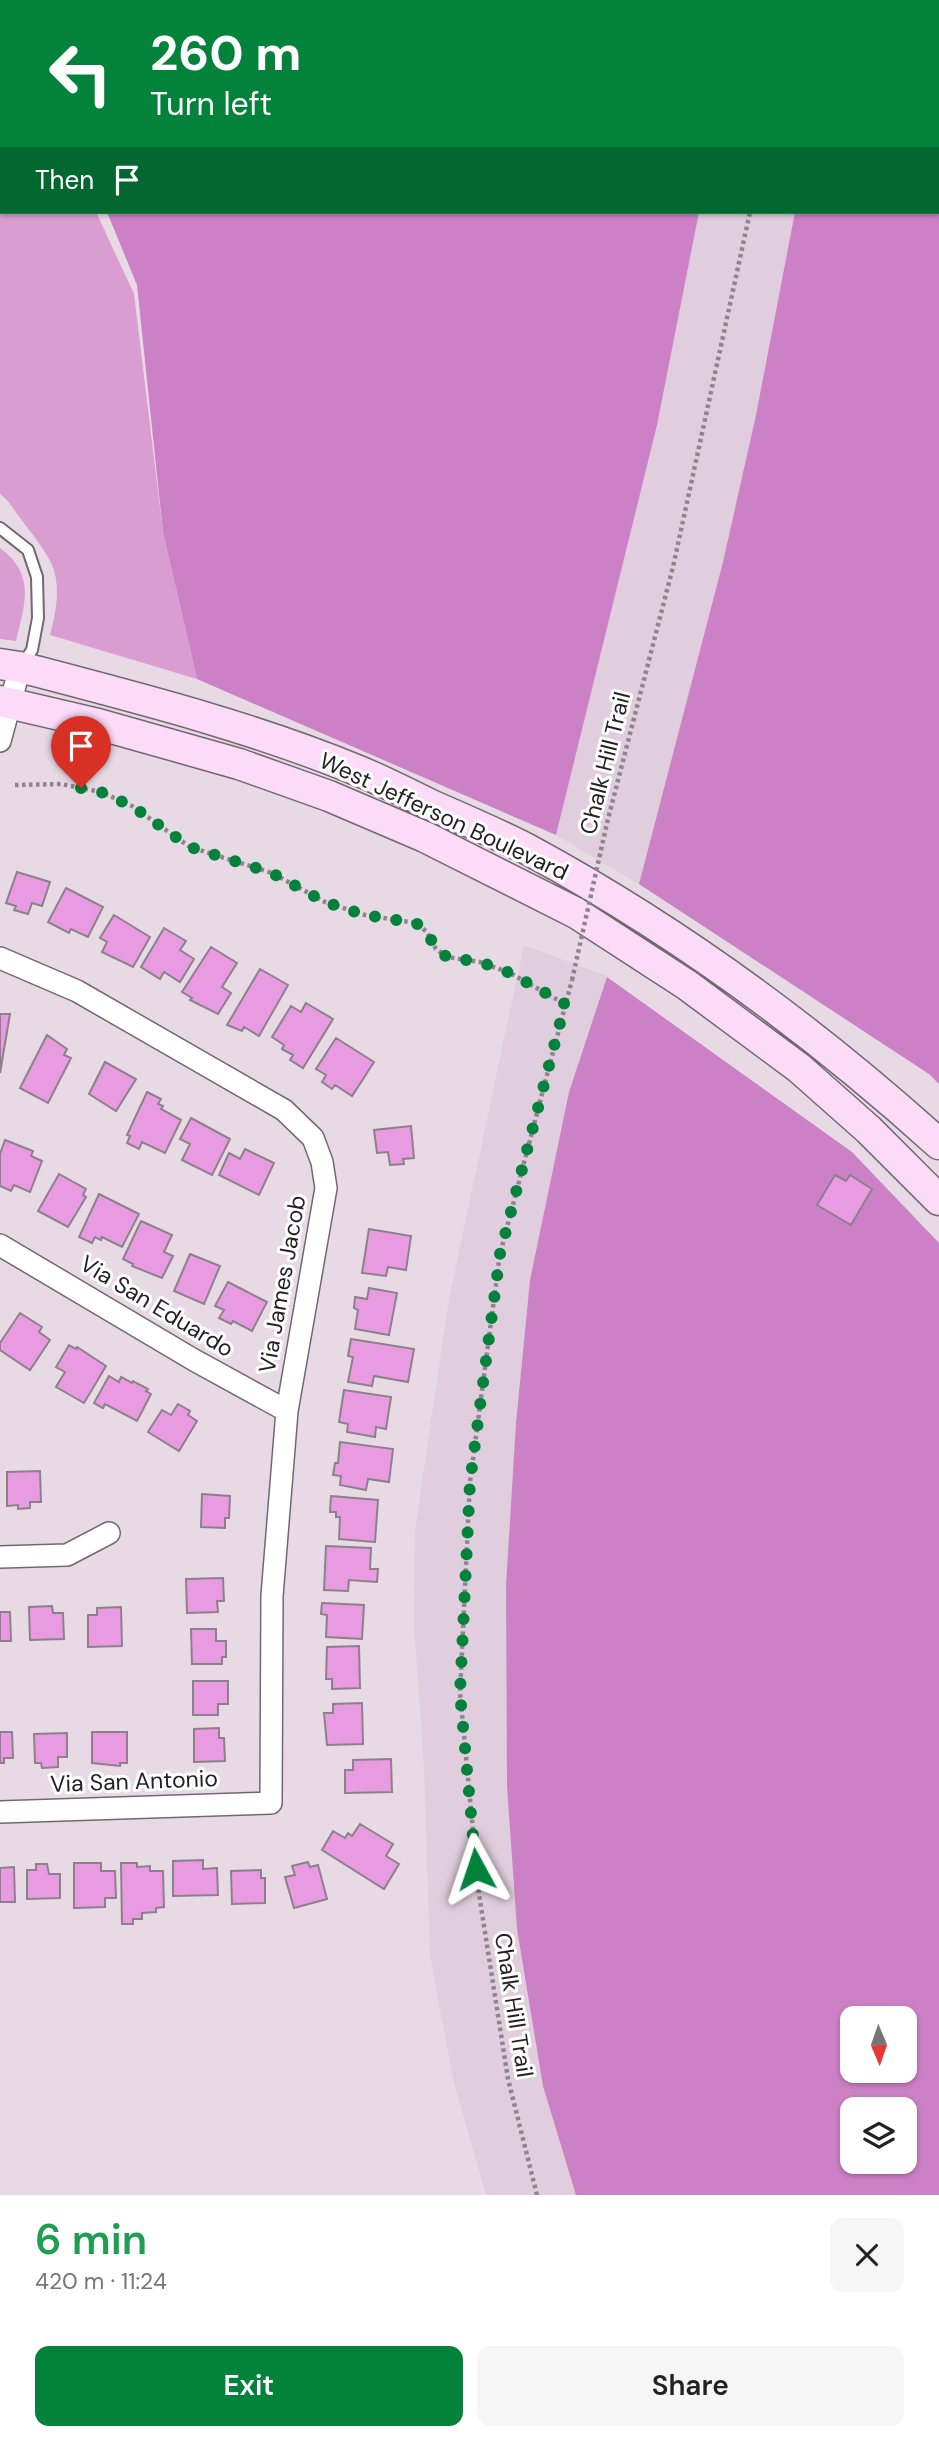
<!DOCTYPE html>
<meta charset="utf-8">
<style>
body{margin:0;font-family:"DM Sans",sans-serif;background:#f6f6f6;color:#222;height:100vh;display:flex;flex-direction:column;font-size:26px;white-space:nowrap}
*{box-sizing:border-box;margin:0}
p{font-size:23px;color:#767676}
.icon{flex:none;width:38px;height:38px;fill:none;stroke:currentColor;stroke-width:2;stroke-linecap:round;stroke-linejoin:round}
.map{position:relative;height:2195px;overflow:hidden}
.sheet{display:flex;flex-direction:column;background:#fff;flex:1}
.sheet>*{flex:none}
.top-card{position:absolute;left:0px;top:0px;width:940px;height:214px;box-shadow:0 2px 5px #0004;background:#03823b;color:#fff;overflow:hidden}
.needle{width:46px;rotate:178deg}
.tools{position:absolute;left:840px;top:2006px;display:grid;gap:14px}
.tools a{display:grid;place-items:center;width:77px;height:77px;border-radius:14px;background:#fff;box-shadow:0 2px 5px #0004;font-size:35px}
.pin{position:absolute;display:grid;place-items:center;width:60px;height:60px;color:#fff;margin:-72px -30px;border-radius:50% 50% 50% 0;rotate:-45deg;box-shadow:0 0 7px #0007}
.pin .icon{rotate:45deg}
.me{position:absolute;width:77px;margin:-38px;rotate:355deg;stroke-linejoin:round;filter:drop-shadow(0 0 5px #0008)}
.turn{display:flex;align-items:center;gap:24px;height:147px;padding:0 35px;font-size:32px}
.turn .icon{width:91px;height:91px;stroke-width:2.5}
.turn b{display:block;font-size:49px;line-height:60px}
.then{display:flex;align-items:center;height:66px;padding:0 35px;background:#0003;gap:14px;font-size:26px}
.round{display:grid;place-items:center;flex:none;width:74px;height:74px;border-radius:14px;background:#f6f6f6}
.head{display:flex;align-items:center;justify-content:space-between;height:119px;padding:0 35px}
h1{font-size:42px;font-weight:600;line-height:52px;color:#1e9e55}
.primary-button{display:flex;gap:14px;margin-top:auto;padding:14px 35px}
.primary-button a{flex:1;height:80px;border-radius:14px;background:#03823b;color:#fff;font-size:28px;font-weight:600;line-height:80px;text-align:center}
.primary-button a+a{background:#f6f6f6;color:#222}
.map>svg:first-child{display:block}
.built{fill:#e0cddd}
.green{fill:#d99dd2}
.forest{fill:#cc80c5;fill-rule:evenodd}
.building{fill:#e99be2;stroke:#8c818b;stroke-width:2}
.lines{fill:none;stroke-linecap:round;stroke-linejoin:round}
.lane-casing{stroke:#736872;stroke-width:14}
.street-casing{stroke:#736872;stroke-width:24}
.secondary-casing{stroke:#736872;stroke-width:33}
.path{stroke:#8e858c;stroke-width:4.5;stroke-dasharray:3.5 3.5;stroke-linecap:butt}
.lane{stroke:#fff;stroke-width:10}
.street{stroke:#fff;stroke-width:21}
.secondary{stroke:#fbdbf8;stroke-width:30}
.path-bridge{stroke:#8e858c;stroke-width:4.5;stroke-dasharray:3.5 3.5;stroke-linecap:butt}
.route{stroke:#03823b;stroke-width:12;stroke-dasharray:0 21.6}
.labels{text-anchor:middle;stroke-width:6;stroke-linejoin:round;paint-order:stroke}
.street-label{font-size:23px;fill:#231f22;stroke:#fff}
</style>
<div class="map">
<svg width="939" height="2195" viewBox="0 0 939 2195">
<rect width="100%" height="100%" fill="#e7dae5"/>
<path class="built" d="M699,212h96l-39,203 -33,147 -84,322 -83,-49 101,-410z
M524,945l83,31 -38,116 -39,188 -14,143 -10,162 1,202 10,142 26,157 33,109h-90l-32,-112 -24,-128 -6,-188 -10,-142 1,-95 34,-231z"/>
<path class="green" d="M0,71l2,1v140h94l38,82 29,238 34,147 -147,-44c6,-22 11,-49 2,-70 -7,-17 -33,-47 -44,-64l-8,-7z
M0,548c36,27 25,55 16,93l-16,-2z"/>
<path class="forest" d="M479,0h235l6,2h-242z
M816,0h123v1084l-10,-10 -290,-190 84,-322 33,-147 39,-203h143v-210h-122z
M107,212h592l-42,213 -101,410 -359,-156 -34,-147 -26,-247z
M607,977l245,175 87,91v952h-363l-33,-109 -26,-157 -10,-142 -1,-202 10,-162 14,-143 39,-188zM852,2018h53v52h-53zM852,2109h53v52h-53z"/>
<path class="building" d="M17,872l33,10 -8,24 -10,-3 -4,11 -14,-4 2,-4 -10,-3z
M66,888l37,19 -15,30 -17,-8 -2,4 -21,-11z
M114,915l36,22 -17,30 -31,-15 5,-10 -7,-4z
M164,928l22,13 -6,9 14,9 -14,23 -16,-10 -4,7 -19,-12z
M211,947l26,16 -15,24 9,6 -13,21 -28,-14 2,-2 -10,-6z
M260,969l28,16 -29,51 -15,-9 -2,4 -15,-6z
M306,1003l27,16 -30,49 -13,-8 3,-5 -11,-6 2,-4 -12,-8 19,-31 10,6z
M0,1014h10l-10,59z
M47,1035l20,14 -3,6 7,3 -23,45 -28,-15z
M336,1038l38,24 -22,34 -17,-11 -3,4 -10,-7 4,-7 -10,-6z
M105,1062l31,17 -20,32 -27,-17z
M147,1092l14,7 -3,5 5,2 -2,3 20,11 -16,33 -23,-11 -3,7 -12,-6 3,-7 -3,-1z
M191,1118l39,21 -18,36 -30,-15 8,-16 -10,-5z
M411,1126l3,32 -11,1 1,5 -14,1 -2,-13 -11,1 -3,-23z
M5,1140l28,11 -2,5 11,5 -12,31 -16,-7 -3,6 -11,-5v-32z
M245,1149l29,14 -15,32 -40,-20 10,-22 11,6z
M59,1174l27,15 -3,6 3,2 -18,30 -30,-16z
M835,1175l11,6 4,-6 22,14 -21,36 -34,-20z
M99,1194l40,20 -17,33 -20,-10 -1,3 -6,-3 -3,6 -13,-6z
M141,1221l31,14 -8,17 9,4 -11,22 -30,-12 1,-2 -10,-5z
M369,1229l42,7 -5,34 -18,-3 -2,9 -24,-3z
M190,1254l30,12 -16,38 -30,-13z
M228,1282l39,20 -15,29 -19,-10 -2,3 -12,-6 5,-8 -9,-4z
M369,1288l28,5 -8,42 -34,-6 3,-19 -4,-2 1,-11 12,2z
M20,1313l22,14 -3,5 11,8 -20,30 -30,-20v-7z
M351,1339l63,10 -6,33 -34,-6 -2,10 -24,-4 5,-25 -5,-1z
M69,1345l7,4 1,-2 29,19 -22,37 -28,-16 9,-15 -9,-5z
M109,1376l10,6 2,-5 11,6 1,-2 15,8 -2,2 5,3 -14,27 -32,-17 -2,4 -9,-5z
M344,1390l47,7 -5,32 -10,-2 -1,10 -28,-5 1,-8 -9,-2z
M178,1404l12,7 -2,4 9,6 -18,30 -31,-19 14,-22 9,5z
M340,1442l53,7 -4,33 -21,-3 -2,11 -26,-5 1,-9 -8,-1 2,-12h3z
M40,1471l1,31h-11v6l-12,1v-4l-11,1v-34z
M202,1494l28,2 -1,22h-4v10l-24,-1z
M331,1496l47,4 -3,42 -36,-3 1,-22h-4v-5h-6z
M326,1546l45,2 -1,21h8l-1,13 -28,-2 -1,11 -24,-1z
M223,1578l1,23h-7l1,11 -31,1 -1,-34z
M322,1603l42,2 -2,34 -36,-2 1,-22 -6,-1z
M52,1606l1,7h10l1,26 -34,1 -1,-33z
M121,1607l1,39 -34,1v-32h9v-7z
M0,1612h10l1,29h-11z
M191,1629h25v12h10v16h-4v7h-30z
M359,1646l1,42 -28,1v-10h-6l1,-32z
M193,1681h35v23h-10v11h-25z
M362,1703l1,41 -36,1 -3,-32h9v-9z
M219,1728v10h5l1,23 -31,1v-33z
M0,1732h12l1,26h-9v5h-4z
M92,1732h35v31h-7v3l-28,-3z
M67,1733v24h-9v10l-16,1 -1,-5h-6l-1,-29z
M391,1759l1,33 -47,1v-23h8v-10z
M360,1824l33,20 -7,12 13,8 -15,25 -62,-39 11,-19 12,7 3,-5 4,3z
M203,1860v9l14,-1 1,27 -45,1v-35z
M308,1862l2,5 8,-2 9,34 -33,9 -9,-31 10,-2 -3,-9z
M74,1863h27v8h14l1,27h-11v9l-31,1z
M121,1863h16v4l13,-1v5h13l1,36 -8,1v4l-14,1v6h-9v5h-11z
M36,1864h11l2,10h11v24l-33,1v-29h9z
M14,1867l1,35h-15v-34z
M261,1870v8h4v25l-33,1 -1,-33z"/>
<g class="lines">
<g class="lane-casing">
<path id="lane" d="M0,528l28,22 9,27 1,41 -6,32 -10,15"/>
</g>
<g class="street-casing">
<path id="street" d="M0,741l20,-74
M0,958l77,33 207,119 29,28 9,24 4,26 -39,223 -15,185 -1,207 -271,9
M0,1245l194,115 93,51
M0,1557l67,-2 42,-22"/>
</g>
<g class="secondary-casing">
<path id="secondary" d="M0,664l20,3c114,30 230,59 339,104 24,10 48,22 72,34 32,14 65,28 96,44 148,80 287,182 412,295
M0,701l94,22 145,41 90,32 96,41 151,76 111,72 112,83 70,62 70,70"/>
</g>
<path class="path" d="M771,2l1,-2
M15,785l46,-1 40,8 31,14 58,41 82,26 53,29 40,13 51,8 11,9 9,17 11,8 33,5 30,11 55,31
M607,823l66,-256 77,-355
M537,2195l-29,-116 -29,-185 -19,-201 10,-211 30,-228 72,-274"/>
<use href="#lane" class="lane"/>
<use href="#street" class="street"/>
<use href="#secondary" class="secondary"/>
<path class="path-bridge" d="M572,980l35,-157"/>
</g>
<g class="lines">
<path class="route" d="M81,788l20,4 31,14 58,41 82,26 53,29 40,13 51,8 11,9 9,17 11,8 33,5 30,11 55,31 -65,250 -30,228 -10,211 16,176"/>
</g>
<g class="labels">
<g class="street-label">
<text transform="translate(605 763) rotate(-76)" y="8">Chalk Hill Trail</text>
<text transform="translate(444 816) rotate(25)" y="8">West Jefferson Boulevard</text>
<text transform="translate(282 1284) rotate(-80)" y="8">Via James Jacob</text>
<text transform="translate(157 1306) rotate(31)" y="8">Via San Eduardo</text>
<text transform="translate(134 1781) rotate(-2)" y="8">Via San Antonio</text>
<text transform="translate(514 2005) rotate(81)" y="8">Chalk Hill Trail</text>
</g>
</g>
</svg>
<div class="tools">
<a><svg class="needle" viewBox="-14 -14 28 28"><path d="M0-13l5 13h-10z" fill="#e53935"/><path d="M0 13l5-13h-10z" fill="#767676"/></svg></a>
<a><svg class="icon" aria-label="layers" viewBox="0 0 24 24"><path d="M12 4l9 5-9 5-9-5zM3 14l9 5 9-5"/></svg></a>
</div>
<div class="pin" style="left:81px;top:788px;background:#d93025"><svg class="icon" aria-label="arrive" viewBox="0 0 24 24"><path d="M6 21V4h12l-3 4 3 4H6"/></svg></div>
<svg class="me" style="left:476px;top:1869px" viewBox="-20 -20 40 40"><path d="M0-17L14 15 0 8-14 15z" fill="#03823b" stroke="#fff" stroke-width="4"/></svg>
<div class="top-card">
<div class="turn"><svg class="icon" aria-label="left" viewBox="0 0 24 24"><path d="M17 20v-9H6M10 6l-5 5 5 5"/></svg><div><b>260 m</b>Turn left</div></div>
<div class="then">Then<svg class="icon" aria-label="arrive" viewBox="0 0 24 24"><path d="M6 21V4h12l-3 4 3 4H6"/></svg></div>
</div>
</div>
<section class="sheet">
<div class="head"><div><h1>6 min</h1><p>420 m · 11:24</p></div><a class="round"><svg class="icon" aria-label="close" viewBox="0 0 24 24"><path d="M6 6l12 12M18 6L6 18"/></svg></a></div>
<div class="primary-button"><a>Exit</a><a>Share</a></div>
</section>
